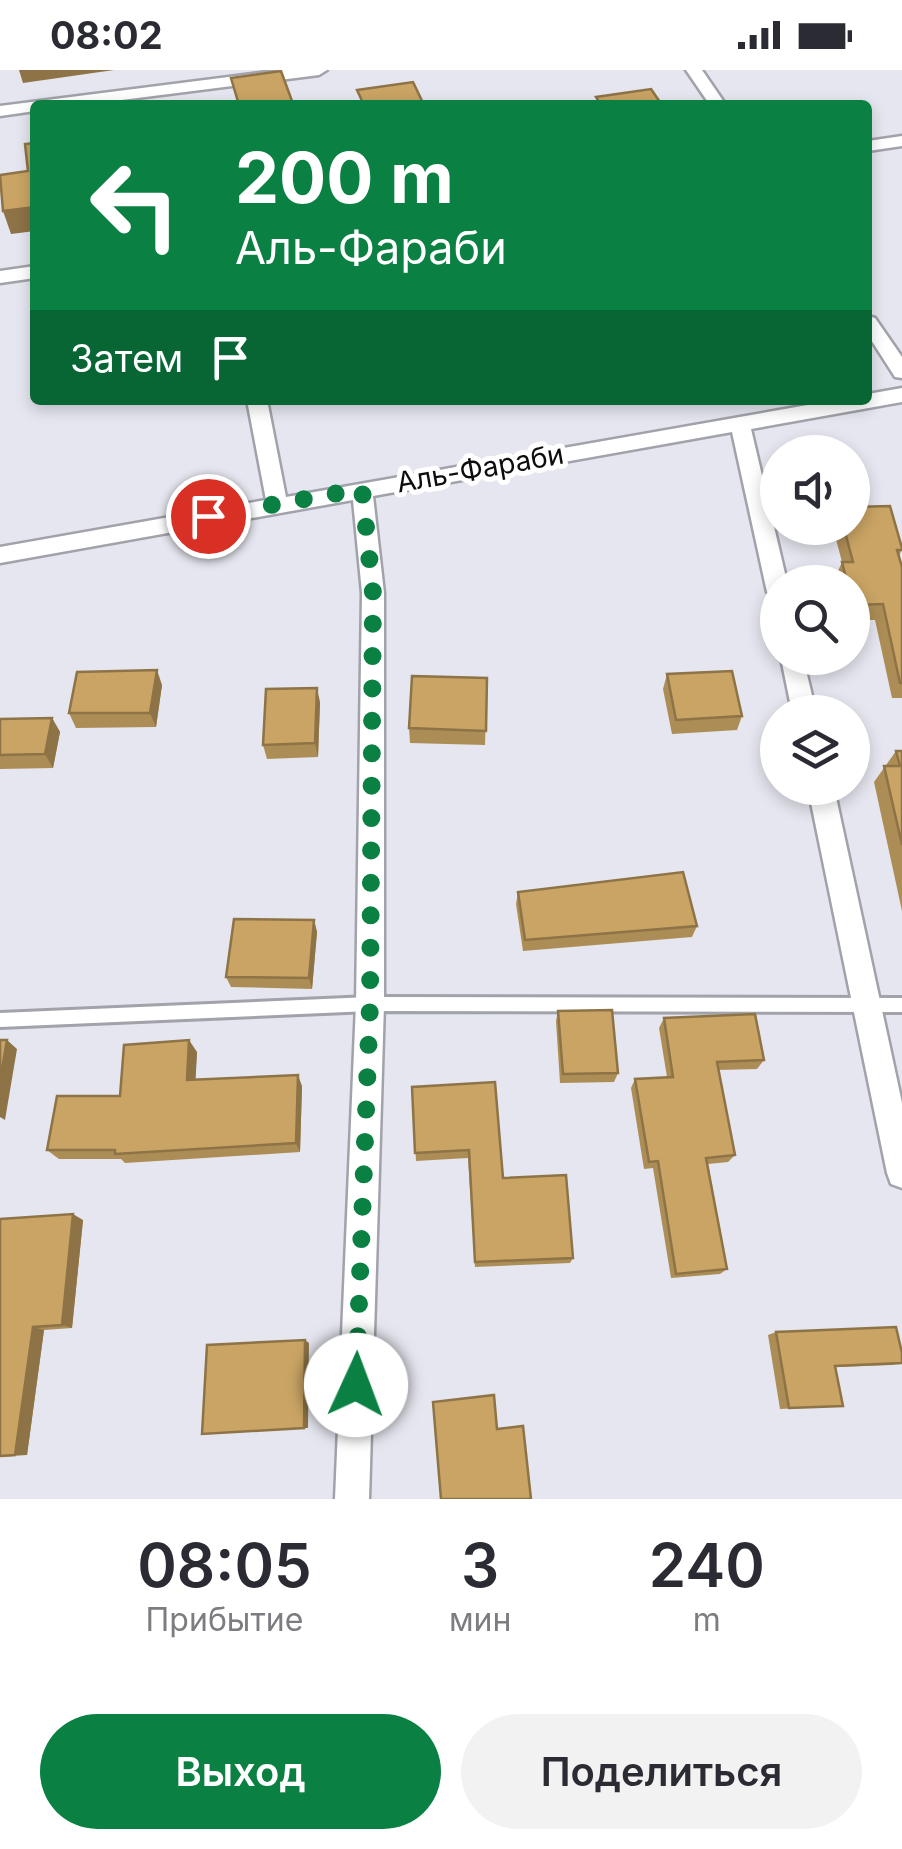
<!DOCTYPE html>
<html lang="ru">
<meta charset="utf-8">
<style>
body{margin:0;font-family:Inter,sans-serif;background:#f2f2f3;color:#2b2b33;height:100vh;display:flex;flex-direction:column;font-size:38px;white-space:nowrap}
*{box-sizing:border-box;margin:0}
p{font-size:32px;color:#7c7c81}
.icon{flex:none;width:55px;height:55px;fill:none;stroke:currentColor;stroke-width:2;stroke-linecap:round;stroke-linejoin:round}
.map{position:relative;height:1429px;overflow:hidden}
.details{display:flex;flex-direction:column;background:#fff;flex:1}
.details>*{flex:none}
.top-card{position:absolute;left:30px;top:30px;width:842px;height:305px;border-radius:10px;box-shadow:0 5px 15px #0003;background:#0b8043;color:#fff;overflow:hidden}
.buttons{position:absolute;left:760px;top:365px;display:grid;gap:20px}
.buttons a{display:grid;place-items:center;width:110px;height:110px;border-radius:50%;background:#fff;box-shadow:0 5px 15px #0003;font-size:50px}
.pin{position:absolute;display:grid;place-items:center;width:85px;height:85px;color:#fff;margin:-42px;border:5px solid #fff;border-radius:50%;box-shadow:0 2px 10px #0007}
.me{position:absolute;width:110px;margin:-55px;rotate:2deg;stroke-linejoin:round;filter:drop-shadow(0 0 8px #0008)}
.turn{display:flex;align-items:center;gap:35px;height:210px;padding:0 40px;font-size:45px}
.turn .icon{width:130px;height:130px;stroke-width:2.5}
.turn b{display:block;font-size:70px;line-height:85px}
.then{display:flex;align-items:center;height:95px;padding:0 40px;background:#0003;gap:20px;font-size:38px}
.eta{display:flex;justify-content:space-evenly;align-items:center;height:170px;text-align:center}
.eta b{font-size:60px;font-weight:600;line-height:70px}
.action{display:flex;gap:20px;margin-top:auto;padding:20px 40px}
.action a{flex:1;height:115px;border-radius:60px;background:#0b8043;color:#fff;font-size:40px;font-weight:600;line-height:115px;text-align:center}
.action a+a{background:#f2f2f3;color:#2b2b33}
.status{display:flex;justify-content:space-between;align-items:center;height:70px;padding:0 50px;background:#fff;direction:ltr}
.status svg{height:28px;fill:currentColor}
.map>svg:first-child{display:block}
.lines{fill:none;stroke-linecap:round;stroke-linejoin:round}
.lane-casing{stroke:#a1a2aa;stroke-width:6}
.street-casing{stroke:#a1a2aa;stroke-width:5}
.lane{fill:#fff;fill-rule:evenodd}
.street{fill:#fff;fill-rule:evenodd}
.wall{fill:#ad8d56}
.shaded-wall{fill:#8d7346}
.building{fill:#c9a464;stroke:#8d7346;stroke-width:2.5}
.route{stroke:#0b8043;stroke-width:18;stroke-dasharray:0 32.4}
.labels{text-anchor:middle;stroke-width:10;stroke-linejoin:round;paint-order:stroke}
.street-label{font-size:28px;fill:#0d0d10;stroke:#fff}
</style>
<div class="status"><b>08:02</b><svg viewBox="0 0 49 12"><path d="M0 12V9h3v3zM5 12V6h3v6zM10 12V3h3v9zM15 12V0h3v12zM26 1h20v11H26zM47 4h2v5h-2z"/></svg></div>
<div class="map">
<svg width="902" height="1429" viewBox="0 0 902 1429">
<rect width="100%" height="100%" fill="#e5e6ef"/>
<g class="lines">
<g class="lane-casing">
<path id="lane" d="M370,927l532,1v14l-532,-1 -370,16v-14z"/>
</g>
<g class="street-casing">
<path id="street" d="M283,0h44l-8,5 -237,30h-47v6l-35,5v-10z
M686,0h16l24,35h-16z
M902,66v10l-34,5v-10z
M35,196v12l-35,5v-12z
M868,246l7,2 27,39v21l-7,-1 -27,-42z
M902,318v14l-151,27 36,153h-9v18l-11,-8 -35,-160 -359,64 11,97v411l-15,495h-34l21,-495 6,-411 -9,-93 -353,63v-16l266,-47 -19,-100h20l19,97 550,-97h32v-6z
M781,588h22l13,54h-24z
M808,718h26l68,315v85l-11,-4 -4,-11z"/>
</g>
<use href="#lane" class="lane"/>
<use href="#street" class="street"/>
</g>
<path class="wall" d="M833,458h19l50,20 -3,9 3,10v131h-10l-17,-78h-23v-38h-16l-1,-4 7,-16z
M667,604l75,42 -5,14 -65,4 -9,-45z
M487,608l-2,67 -75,-2 -1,-15z
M162,615l-6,42 -80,1 -7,-15z
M320,632l-2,55 -51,2 -4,-14z
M52,648l8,14 -7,36 -53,1v-50z
M896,681h6v160l-28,-129z
M518,822l179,34 -5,11 -169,14 -7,-47z
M314,850l3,12 -5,57 -81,-2 -5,-10z
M558,941l60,62 -4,9 -54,1 -4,-62z
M664,948l100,42 -7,9 -39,1 17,85 -7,7 -20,2 19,105 -7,5 -49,4 -18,-110 -9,1 -13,-81 4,-9 32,-2 -8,-49z
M197,982l-2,28 107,6 -2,66 -175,11 -4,-4h-62l-12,-9 73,-54z
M412,1017l91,91 70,80 -3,5 -95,4 -7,-109 -52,3z
M0,1149l83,1 -11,108 -28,2 -17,125 -27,2z
M776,1262l126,31 -10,2 -57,2 8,39 -63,3 -12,-74z"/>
<path class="shaded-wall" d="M19,0h95l-91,13z
M292,31v4h-28z
M35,137v24l-24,3 -8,-23z
M157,600l5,15 -6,42 -6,-14z
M317,618l3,14 -2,55 -3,-14z
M52,648l8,14 -7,36 -8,-14z
M314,850l3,12 -5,57 -3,-11z
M7,970l10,9 -12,71 -5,-3v-36z
M189,970l8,12 -2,39 -8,-11z
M298,1005l4,11 -2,66 -4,-9z
M73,1144l10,6 -11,108 -10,-3z
M33,1257l11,3 -17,125h-12z
M305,1270l4,3 -1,85h-4z"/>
<path class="building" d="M281,1l11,30 -28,4h-25l-8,-27z
M413,12l11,23h-60l-7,-15z
M651,19l11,16h-61l-5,-8z
M35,73v64l-32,4 -3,-36 28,-4 -3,-27z
M890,436l12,42v2h-5l5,17v116h-2l-17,-79 -29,1 -2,-23h-5l-5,-20h11l-9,-34h8v-21z
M157,600l-7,43h-81l8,-41z
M732,601l10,45 -66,4 -9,-46z
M412,606l75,2 -1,53 -77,-3z
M317,618l-2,55 -52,2 3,-56z
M52,648l-7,36 -45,1v-36z
M896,681h6v94l-18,-79h16z
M683,802l14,54 -172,14 -7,-48z
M234,849l80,1 -5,58 -83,-1z
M612,940l6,63 -55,1 -5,-63z
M755,944l9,46 -47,2 18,93 -29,3 21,111 -51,5 -18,-113 -9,1 -14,-83 38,-2 -9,-59z
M0,970h7l-7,41z
M189,970l-2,40 111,-5 -2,68 -181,11v-4h-68l10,-54h63l4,-51z
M495,1012l8,96 63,-3 7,83 -98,4 -6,-112 -54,3 -3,-66z
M73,1144l-11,111 -29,2 -18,128 -15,1v-237z
M896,1257l6,26v10l-67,3 8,40 -54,2 -13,-76z
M305,1270l-1,88 -102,6 5,-89z
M494,1325l3,34 26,-3 8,73h-90l-8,-97z"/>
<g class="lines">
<path class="route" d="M208,446l154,-27 11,104 -3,411 -14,381"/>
</g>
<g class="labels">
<g class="street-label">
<text transform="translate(480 398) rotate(-10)" y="10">Аль-Фараби</text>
</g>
</g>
</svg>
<div class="buttons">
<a><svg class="icon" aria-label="sound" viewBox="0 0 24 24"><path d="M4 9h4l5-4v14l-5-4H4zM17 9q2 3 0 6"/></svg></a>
<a><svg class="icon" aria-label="search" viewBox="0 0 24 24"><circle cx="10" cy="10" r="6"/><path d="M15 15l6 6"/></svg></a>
<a><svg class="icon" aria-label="layers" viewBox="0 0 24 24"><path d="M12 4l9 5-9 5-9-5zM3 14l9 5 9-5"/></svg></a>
</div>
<div class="pin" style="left:208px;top:446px;background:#d93025"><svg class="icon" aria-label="arrive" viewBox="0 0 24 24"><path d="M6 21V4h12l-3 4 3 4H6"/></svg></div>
<svg class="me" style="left:356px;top:1315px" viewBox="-20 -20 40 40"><circle r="19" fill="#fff"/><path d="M0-13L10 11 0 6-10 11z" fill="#0b8043"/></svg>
<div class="top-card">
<div class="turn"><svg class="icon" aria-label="left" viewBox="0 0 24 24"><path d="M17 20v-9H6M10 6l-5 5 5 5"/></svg><div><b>200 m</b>Аль-Фараби</div></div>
<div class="then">Затем<svg class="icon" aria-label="arrive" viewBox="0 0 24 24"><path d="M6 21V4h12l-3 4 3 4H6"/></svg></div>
</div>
</div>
<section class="details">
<div class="eta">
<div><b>08:05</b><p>Прибытие</p></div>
<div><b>3</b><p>мин</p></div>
<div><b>240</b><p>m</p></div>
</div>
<div class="action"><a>Выход</a><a>Поделиться</a></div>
</section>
